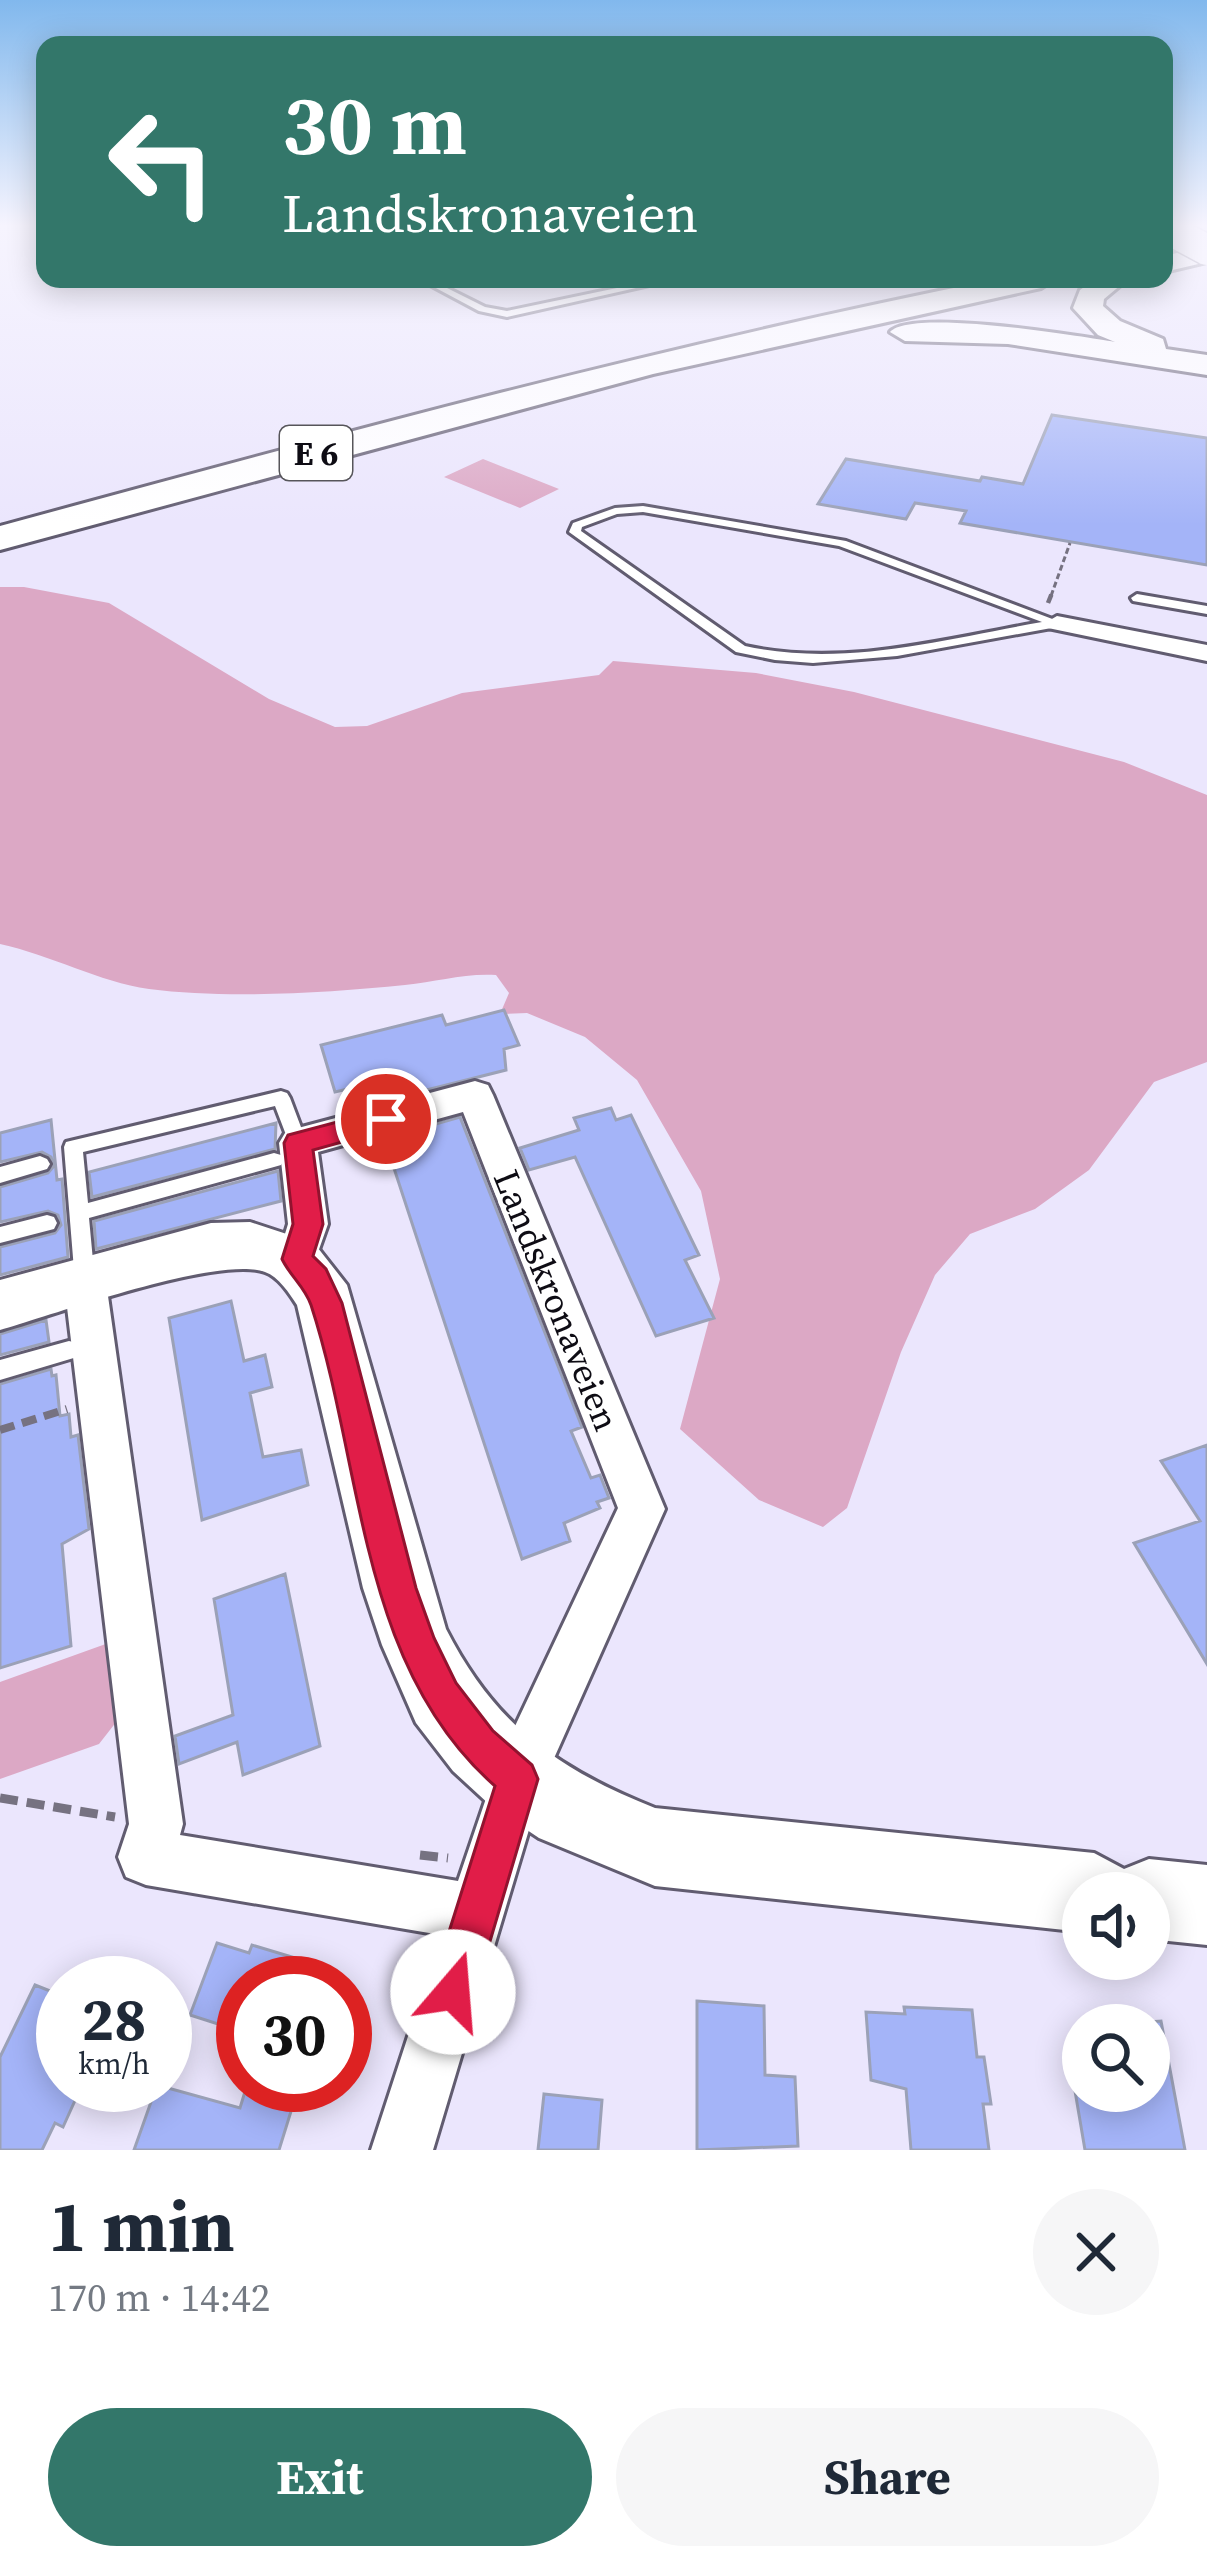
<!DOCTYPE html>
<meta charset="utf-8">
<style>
body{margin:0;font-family:"Source Serif 4",serif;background:#f6f6f7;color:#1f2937;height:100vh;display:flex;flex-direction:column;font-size:45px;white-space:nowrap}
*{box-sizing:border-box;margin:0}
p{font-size:39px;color:#747a83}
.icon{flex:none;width:66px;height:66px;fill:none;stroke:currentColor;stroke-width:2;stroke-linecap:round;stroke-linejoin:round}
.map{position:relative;height:2150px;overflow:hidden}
.details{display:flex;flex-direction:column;background:#fff;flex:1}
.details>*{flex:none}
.top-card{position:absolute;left:36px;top:36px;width:1137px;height:252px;border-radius:24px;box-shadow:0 6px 30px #0003;background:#33776a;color:#fff;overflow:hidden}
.controls{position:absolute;left:1062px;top:1872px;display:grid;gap:24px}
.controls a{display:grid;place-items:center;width:108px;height:108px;border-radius:50%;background:#fff;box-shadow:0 6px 30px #0003;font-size:60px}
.speed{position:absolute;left:36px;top:1956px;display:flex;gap:24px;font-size:60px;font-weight:700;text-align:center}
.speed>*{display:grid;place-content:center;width:156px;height:156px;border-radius:50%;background:#fff;box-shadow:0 6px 30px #0003;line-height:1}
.speed small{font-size:30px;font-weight:400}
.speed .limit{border:18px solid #d22;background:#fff;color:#111}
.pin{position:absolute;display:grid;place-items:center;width:102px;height:102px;color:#fff;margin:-51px;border:6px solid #fff;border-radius:50%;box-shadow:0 3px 12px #0007}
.me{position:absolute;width:132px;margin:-66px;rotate:18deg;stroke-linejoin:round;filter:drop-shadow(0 0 9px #0008)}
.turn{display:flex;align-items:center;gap:42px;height:252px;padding:0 48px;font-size:54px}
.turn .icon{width:156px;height:156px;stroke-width:2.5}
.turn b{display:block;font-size:84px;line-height:102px}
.round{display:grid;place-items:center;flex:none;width:126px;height:126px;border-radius:63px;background:#f6f6f7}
.overview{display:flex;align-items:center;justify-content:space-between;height:204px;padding:0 48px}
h1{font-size:72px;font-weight:700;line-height:90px}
.action{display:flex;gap:24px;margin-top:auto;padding:24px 48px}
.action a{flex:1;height:138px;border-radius:72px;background:#33776a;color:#fff;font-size:48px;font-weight:700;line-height:138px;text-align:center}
.action a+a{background:#f6f6f7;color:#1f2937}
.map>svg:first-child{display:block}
.green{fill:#dca8c5}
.building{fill:#a4b4f8;stroke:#9ba1b7;stroke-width:3}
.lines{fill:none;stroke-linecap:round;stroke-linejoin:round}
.lane-casing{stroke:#615c70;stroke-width:6}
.street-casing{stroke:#615c70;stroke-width:6}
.secondary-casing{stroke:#615c70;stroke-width:6}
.highway-casing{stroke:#615c70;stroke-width:6}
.path-far3{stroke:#767281;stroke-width:3;stroke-dasharray:6 3;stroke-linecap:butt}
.path-far2{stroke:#767281;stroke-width:4.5;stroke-dasharray:9 4.5;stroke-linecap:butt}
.path-far1{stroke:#767281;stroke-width:8;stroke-dasharray:15 8;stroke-linecap:butt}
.path{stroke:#767281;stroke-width:9;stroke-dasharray:18 9;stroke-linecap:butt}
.lane{fill:#fff;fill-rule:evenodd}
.street{fill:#fff;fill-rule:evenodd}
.secondary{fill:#fff;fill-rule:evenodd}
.highway{fill:#fff;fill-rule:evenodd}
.highway-bridge-casing{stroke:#615c70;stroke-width:33;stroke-linecap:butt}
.highway-bridge{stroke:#fff;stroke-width:30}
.route{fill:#e11d48;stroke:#92132f;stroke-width:3}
.labels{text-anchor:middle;stroke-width:9;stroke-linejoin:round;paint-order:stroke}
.shield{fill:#fff;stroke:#56555a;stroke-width:3}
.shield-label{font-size:33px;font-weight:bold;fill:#0e0c14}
.street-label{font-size:36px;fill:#0e0c14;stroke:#fff}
</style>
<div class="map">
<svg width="1207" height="2150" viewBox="0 0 1207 2150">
<rect width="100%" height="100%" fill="#ebe6fd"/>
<path class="green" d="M483,459l76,30 -39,19 -76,-31z
M0,587h24l85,16 160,96 66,28 32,-1 95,-33 137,-18 14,-14 143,12 98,19 270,70 83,33v267l-53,20 -65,88 -54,39 -65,25 -35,41 -34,77 -54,156 -24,19 -64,-27 -79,-71 40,-150 -19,-88 -64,-111 -52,-43 -58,-24 -27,1 9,-21 -13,-18c-32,-2 -60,7 -91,10 -79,8 -178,14 -256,4 -50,-7 -98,-34 -149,-45z
M114,1641l10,71 -25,32 -99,35v-97z"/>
<path class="building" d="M1052,415l155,23v127l-247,-42 6,-12 -51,-8 -9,16 -88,-15 28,-45 134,22 2,-4 41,7z
M504,1010l15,35 -15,4 2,21 -143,36 -11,-18 -17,4 -14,-47 121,-30 4,10z
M611,1108l5,12 15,-5 68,140 -14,5 29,58 -58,18 -81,-179 -46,13 -9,-22 59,-18 -5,-12z
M460,1117l122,310 -11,4 20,47 9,-3 9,23 -12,4 3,6 -36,15 6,18 -48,18 -132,-403 -12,3 -5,-17z
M51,1120l6,60 5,-1 6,78 -68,18v-28l55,-14 6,-8 -3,-10 -10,-4 -48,11v-35l48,-14 6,-7 -3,-9 -9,-5 -42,10v-29z
M276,1123l-1,26 -183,48 -3,-25z
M278,1171l3,30 -185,48 -2,-28z
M231,1301l13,60 21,-6 7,32 -22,6 13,64 38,-7 7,35 -106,35 -33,-202z
M46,1320l3,22 -49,13v-21z
M51,1369l1,7 4,-1 4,41 9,-2 2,23 7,-2 11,94 -27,15 9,102 -71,22v-284z
M1207,1445v219l-73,-121 66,-22 -39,-60z
M285,1574l35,172 -77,29 -6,-33 -58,22 -4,-28 58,-21 -19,-116z
M217,1943l32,10 3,-8 50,15 -7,23h-52v49l-53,-17z
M35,1985l28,11v89h19l-19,42 -8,-4 -13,27h-42v-93z
M697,2001l67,5 1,69 30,2 3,69 -101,4z
M904,2007l68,3 5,47h7l7,47h-8l6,46h-78l-5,-61 -35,-9 -5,-68 39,2z
M1161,2021l24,129h-100l-10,-59h74v-69z
M157,2085l83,23 7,-23 50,7 -18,58h-145z
M544,2094l58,6 -4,50h-60z"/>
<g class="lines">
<g class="lane-casing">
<path id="lane" d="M419,279h10l56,28 22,4 153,-32h16l-169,38 -28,-6z
M643,506l203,35 217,82 -6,4 -160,29 -84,7 -38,-3 -39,-8 -167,-120 4,-9 42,-15zM643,512l196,34 203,76c-97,17 -198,46 -297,24l-164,-115 1,-4 35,-13z
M1137,594l70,12v8l-74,-13 -2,-3z
M281,1091l6,2 3,5 17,45 -2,5h-14l-16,-42 -192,46 5,51 186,-50 7,2 3,5 -3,5 -7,2 -185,51 6,64 -3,6 -7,3 -7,-3 -3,-6 -11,-135 2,-5z
M40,1156l7,3 3,5 -3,5 -47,14v-16z
M47,1215l7,2 3,6 -3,6 -54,14v-16z
M69,1341l8,2 3,7 -3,7 -77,23v-20z"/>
</g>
<g class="street-casing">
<path id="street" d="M1057,616l150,29v16l-159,-33 -3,-5z
M475,1081l13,4 5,10 172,414 -122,274 -110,367h-62l70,-215 -295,-50 -20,-8 -8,-20 11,-33 -65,-542 6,-12 15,-5 15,5 6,12 77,542 -3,11 278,46 41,-121 119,-252 -155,-396 -145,40 10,72 -17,48 -14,5 -14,-5 -6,-12 11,-36 -9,-81 6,-10 13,-5z"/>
</g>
<g class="secondary-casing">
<path id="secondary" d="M250,1222l64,21 33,42 99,344c49,96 111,140 209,179l439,45 30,16 25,-10 58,6v80l-58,-6v-46h-66v39l-428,-46 -116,-48 -48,-32 -38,-35 -37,-48 -34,-78 -19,-57 -66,-283c-8,-12 -18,-28 -32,-33 -46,-17 -212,43 -265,58v-50l211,-57z"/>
</g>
<g class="highway-casing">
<path id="highway" d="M1207,246v16l-43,10v-16z
M998,279h57l-14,9 -388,86 -653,176v-24c331,-90 661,-180 998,-247z
M1095,279h33l-24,20 -1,7 17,15 43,18 3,10 41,6v20l-199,-31 -103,-3 -15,-9c21,-24 187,4 225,10l-17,-7 -25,-27 7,-18z"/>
</g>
<path class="path-far3" d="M1051,596l19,-53"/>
<path class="path-far2" d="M1048,603l4,-10"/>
<path class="path-far1" d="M0,1430l67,-21"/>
<path class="path" d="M0,1798l115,19
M420,1855l28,3"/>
<use href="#lane" class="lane"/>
<use href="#street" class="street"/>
<use href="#secondary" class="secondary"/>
<use href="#highway" class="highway"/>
<g class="highway-bridge-casing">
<path id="highway-bridge" d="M1164,227l43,23"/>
</g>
<use href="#highway-bridge" class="highway-bridge"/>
</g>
<linearGradient id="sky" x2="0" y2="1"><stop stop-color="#81b8ed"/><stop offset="0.43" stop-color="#f6f4fe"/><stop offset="1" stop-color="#f6f4fe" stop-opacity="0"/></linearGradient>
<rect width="1207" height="525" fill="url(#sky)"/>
<path class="route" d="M386,1109l10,3 4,7 -4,8 -83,23 10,74 -10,32 13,13 16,34 74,285 18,50 22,45 37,48 39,34 6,14 -63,213 -7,16 -15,6 -16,-6 -7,-16 65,-206c-137,-120 -131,-318 -184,-481 -6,-18 -21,-29 -29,-46l11,-35 -9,-81 4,-8z"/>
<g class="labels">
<rect class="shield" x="280" y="426" width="72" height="54" rx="9"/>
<g class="shield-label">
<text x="316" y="465">E 6</text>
</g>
<g class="street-label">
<text transform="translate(557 1300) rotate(68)" y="13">Landskronaveien</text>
</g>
</g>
</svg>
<div class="controls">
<a><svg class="icon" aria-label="sound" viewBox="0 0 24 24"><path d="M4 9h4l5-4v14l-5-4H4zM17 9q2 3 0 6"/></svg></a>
<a><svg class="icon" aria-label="search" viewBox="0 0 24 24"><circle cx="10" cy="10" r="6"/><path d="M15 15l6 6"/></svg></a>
</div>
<div class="speed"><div>28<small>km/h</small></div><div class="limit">30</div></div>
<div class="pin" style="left:386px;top:1119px;background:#d93025"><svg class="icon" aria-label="arrive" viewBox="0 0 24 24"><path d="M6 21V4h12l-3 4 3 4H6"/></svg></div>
<svg class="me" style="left:453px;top:1992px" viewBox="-20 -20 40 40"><circle r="19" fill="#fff"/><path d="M0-13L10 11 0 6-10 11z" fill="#e11d48"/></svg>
<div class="top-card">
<div class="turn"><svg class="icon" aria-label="left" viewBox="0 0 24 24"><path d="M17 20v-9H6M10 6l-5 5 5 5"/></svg><div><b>30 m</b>Landskronaveien</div></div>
</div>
</div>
<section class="details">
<div class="overview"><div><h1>1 min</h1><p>170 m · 14:42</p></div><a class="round"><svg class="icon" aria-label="close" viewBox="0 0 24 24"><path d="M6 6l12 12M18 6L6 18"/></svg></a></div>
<div class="action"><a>Exit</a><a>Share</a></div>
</section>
